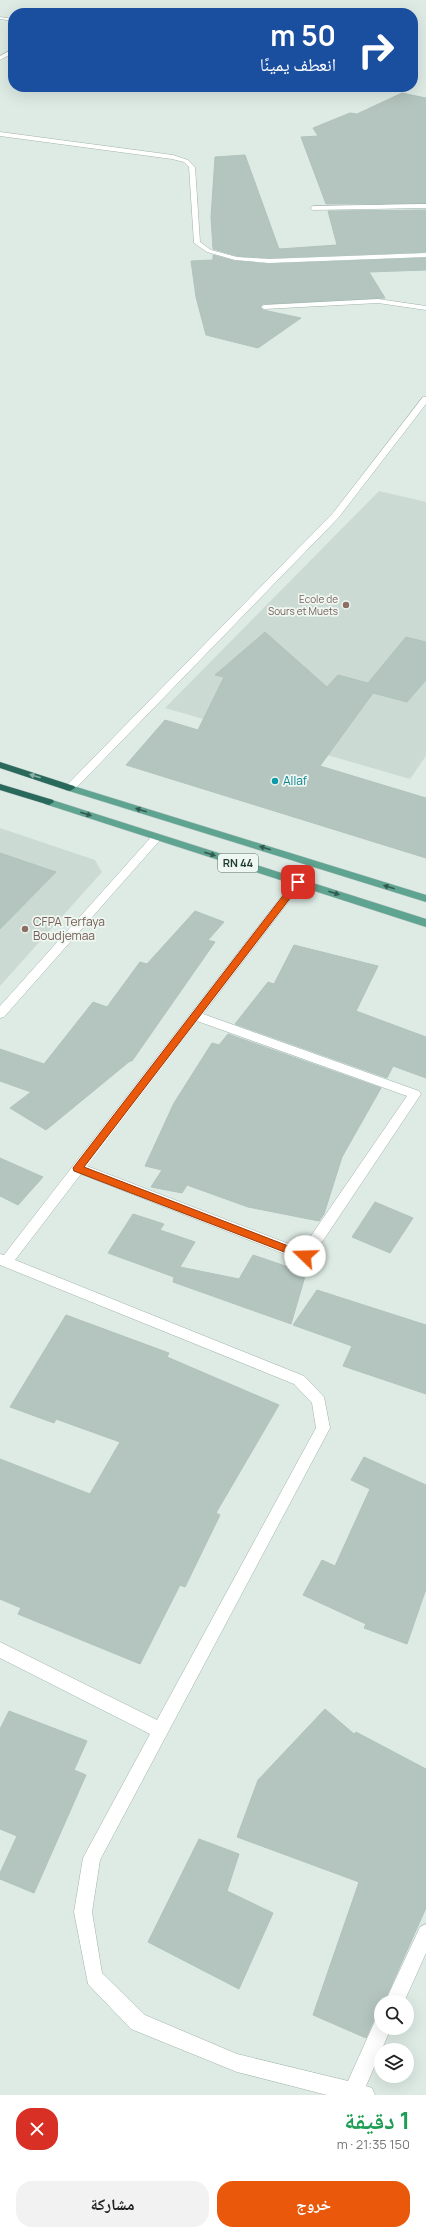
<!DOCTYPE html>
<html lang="ar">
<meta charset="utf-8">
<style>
body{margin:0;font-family:Manrope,"Noto Naskh Arabic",sans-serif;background:#f2f2f2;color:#222;direction:rtl;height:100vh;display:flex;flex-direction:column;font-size:15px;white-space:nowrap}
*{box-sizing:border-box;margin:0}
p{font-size:13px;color:#767676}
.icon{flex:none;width:22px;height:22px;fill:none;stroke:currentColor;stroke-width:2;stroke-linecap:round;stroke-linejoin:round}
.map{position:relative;height:2095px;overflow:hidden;direction:ltr}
.side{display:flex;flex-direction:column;background:#fff;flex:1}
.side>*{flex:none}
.banner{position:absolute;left:8px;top:8px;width:410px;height:84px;border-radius:16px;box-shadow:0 4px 16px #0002;direction:rtl;background:#1a4fa0;color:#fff;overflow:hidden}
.controls{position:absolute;left:374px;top:1995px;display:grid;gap:8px}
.controls a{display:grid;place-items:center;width:40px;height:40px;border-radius:50%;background:#fff;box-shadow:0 4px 16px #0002;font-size:20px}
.pin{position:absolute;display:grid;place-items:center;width:34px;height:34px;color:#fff;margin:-17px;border-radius:8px;box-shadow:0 2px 6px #0006}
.me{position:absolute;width:44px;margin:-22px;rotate:291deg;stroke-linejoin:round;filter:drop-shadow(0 0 3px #0008)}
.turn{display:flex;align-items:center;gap:14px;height:84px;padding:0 16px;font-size:18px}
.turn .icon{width:52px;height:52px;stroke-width:2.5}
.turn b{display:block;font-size:28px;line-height:34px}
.round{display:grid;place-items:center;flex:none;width:42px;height:42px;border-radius:16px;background:#f2f2f2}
.overview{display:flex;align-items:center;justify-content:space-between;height:68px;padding:0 16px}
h1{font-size:24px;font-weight:700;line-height:30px;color:#1e9e55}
.button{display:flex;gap:8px;margin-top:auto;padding:8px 16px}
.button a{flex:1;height:46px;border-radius:16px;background:#ea580c;color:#fff;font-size:16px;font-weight:700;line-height:46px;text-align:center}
.button a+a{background:#f2f2f2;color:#222}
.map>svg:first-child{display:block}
.built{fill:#ccdad4}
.building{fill:#b3c5be;stroke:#b0c4bc}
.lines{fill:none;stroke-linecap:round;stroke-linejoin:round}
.street-casing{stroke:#a1b3ac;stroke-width:1}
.primary-casing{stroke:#c0c8c6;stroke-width:1}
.highway-casing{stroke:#c0c8c6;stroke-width:1}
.street{fill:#fff;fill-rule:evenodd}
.primary{fill:#5fa391;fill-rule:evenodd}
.highway{fill:#29695b;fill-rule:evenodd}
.oneway{fill:#8cb0a6}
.oneway2{fill:#325a4f}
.route{fill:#ea580c;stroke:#983908}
.education-dot{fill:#8d6e63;stroke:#eef7f2;stroke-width:1.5}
.culture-dot{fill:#0f9aa8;stroke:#eef7f2;stroke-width:1.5}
.labels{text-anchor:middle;stroke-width:3.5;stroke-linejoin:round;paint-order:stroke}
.far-education-label{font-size:10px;fill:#785e54;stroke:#eef7f2;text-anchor:end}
.shield{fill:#eef7f2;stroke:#5c736c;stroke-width:1}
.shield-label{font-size:11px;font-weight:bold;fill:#1e3b33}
.culture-label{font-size:12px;fill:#0d838f;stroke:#eef7f2;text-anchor:start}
.education-label{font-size:12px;fill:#785e54;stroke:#eef7f2;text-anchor:start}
</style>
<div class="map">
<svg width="426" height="2095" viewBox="0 0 426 2095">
<rect width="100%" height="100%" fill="#deebe5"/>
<path class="built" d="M379,491l47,11v254l-16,23 -245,-71z
M0,828l95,32 7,12 -102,114z"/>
<path class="building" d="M402,93l24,5v105l-100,1 -25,-67 17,-1 -5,-8 37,-15 7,1z
M245,155l34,94 58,-4 -9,-34 98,-1v42l-157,6 -32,-2 -24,-7 -2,-32 4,-60z
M213,255l22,6 34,3 157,-6v12l-57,2 16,26 -122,6 -3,3 3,3 38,8 -43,30 -52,-13 -10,-38 -5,-36 22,-1z
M265,632l62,55 11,-12 30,8 38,-46 20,5v38l-19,22 -34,-9 -53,73 106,32v60l-300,-93 39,-45 33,10 26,-53 -9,-2z
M0,853l56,19 -56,57z
M195,911l29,11 -16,18 7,2 -83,119h-2l-84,69 -36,-22 21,-16 -31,-11v-32l44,15 49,-62 14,5 33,-45 7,2z
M294,945l84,21 -22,45 70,26v41l-33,-12 -6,12 -152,-54 33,-42 6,2z
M228,1034l153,54 -39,69 -18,57 -5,7 -71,-14 -61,-22 -5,8 -31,-6 11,-17 -17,-4 29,-63 38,-60 7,2z
M0,1158l43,19 -25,28 -18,-9z
M375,1202l38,16 -23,35 -38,-16z
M133,1214l31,10 -4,6 35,12 -15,25 59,12 14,-24 53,18 -15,51 -118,-42 1,-5 -66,-24z
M317,1290l109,35v69l-83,-28 9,-20 -59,-21z
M66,1315l103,38 -2,4 112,48 -63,108 4,2 -35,72 -5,-2 -40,79 -122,-50 3,-6 -21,-9v-140l90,35 30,-52 -64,-23 -2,4 -44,-16z
M364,1457l62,28v104l-19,55 -43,-16 2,-4 -63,-29 19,-35 13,6 35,-77 -19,-9z
M325,1709l29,25 2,-2 70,37v139l-42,94h-3v16l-7,2 -8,18 -53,-23 46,-133 -122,-45 21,-57z
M9,1711l78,30 -13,29 12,5 -52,118 -34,-14v-6l17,-37 -17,-7v-100z
M199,1839l40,15 -12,37 46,22 -34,76 -91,-47z"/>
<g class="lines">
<g class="street-casing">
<path id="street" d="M0,17l13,2v2l-13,-2z
M13,49v4l-13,7v-4z
M0,132l173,23 15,5 7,7 5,75 11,8 26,7 32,2 157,-6v4l-157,6 -34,-3 -28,-8 -13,-9 -5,-76 -5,-5 -12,-3 -172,-23z
M426,204v4l-113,2 -3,-2 3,-2z
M378,299l48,7v4l-48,-7 -114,6 -3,-2 3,-2z
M423,397h3v7l-87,113 -265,273h-8v-4l267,-273z
M157,834l4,1 1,2 -1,2 -157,178 -4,1v-12l153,-171z
M298,879l4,1 1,2 -1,2 -99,130 216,77 2,3 -111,166 -5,1 -5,-1 -219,-86 -66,86 289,116 20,21 6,31 -230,432 -8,52 10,61 43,42 92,39 111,27 27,-60 6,-2v9h10l-25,58 6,2 3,7h-48l-90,-23 -106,-43 -43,-45 -14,-72 9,-54 67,-124 -150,-76v-16l157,78 159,-292 -4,-25 -18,-19 -294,-119v-11l4,1 290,-375zM197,1021l210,75 -105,153 -215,-83z
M426,1924v29l-22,49h-19l35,-75z"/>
</g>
<g class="primary-casing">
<path id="primary" d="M70,785l356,110v7l-360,-112 -1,-2z
M49,799l377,120v8l-381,-123 -1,-2z"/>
</g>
<g class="highway-casing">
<path id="highway" d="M0,762l74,24 1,2 -5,3 -4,-1 -66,-22z
M0,784l53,16 1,2 -5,3 -49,-15z"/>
</g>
<use href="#street" class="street"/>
<use href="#primary" class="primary"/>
<use href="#highway" class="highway"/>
</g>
<defs><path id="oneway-solid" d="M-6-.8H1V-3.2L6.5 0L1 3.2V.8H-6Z"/></defs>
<use class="oneway" href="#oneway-solid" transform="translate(35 776) rotate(-162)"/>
<g class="oneway2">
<use href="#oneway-solid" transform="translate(141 810) rotate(-163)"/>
<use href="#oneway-solid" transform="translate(86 814) rotate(18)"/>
<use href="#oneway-solid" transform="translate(265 848) rotate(-163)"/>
<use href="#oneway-solid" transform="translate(210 854) rotate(18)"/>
<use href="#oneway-solid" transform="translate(389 887) rotate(-163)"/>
<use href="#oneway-solid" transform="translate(334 893) rotate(18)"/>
</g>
<path class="route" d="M298,879l3,1v4l-217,283 225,87 1,2 -5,4 -231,-89 -1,-3 222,-288z"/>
<g class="education-dot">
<circle cx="346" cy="605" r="4"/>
<circle cx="25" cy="929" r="4"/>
</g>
<circle class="culture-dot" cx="275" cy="781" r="4"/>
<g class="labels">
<g class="far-education-label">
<text x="338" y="603">Ecole de<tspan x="338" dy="12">Sours et Muets</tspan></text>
</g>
<rect class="shield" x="218" y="854" width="40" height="18" rx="3"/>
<g class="shield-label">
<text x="238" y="867">RN 44</text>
</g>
<g class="culture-label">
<text x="283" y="785">Allaf</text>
</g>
<g class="education-label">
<text x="33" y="926">CFPA Terfaya<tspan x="33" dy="14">Boudjemaa</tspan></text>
</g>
</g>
</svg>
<div class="controls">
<a><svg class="icon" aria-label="search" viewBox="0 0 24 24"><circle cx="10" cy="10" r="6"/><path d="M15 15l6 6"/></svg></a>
<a><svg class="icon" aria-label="layers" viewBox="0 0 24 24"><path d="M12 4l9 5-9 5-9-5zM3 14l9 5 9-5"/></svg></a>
</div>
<div class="pin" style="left:298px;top:882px;background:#d93025"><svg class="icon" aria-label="arrive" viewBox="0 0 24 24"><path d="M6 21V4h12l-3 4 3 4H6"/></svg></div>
<svg class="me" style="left:305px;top:1256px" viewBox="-20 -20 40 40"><circle r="19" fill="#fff"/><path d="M0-13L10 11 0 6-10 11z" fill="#ea580c"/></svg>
<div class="banner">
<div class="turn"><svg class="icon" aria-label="right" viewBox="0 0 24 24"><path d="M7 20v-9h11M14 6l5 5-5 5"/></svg><div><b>50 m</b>انعطف يمينًا</div></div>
</div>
</div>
<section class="side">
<div class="overview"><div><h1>1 دقيقة</h1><p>150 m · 21:35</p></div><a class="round" style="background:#d93025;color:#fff"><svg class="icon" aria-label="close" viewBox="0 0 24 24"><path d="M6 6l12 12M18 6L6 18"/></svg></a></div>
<div class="button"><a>خروج</a><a>مشاركة</a></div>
</section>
